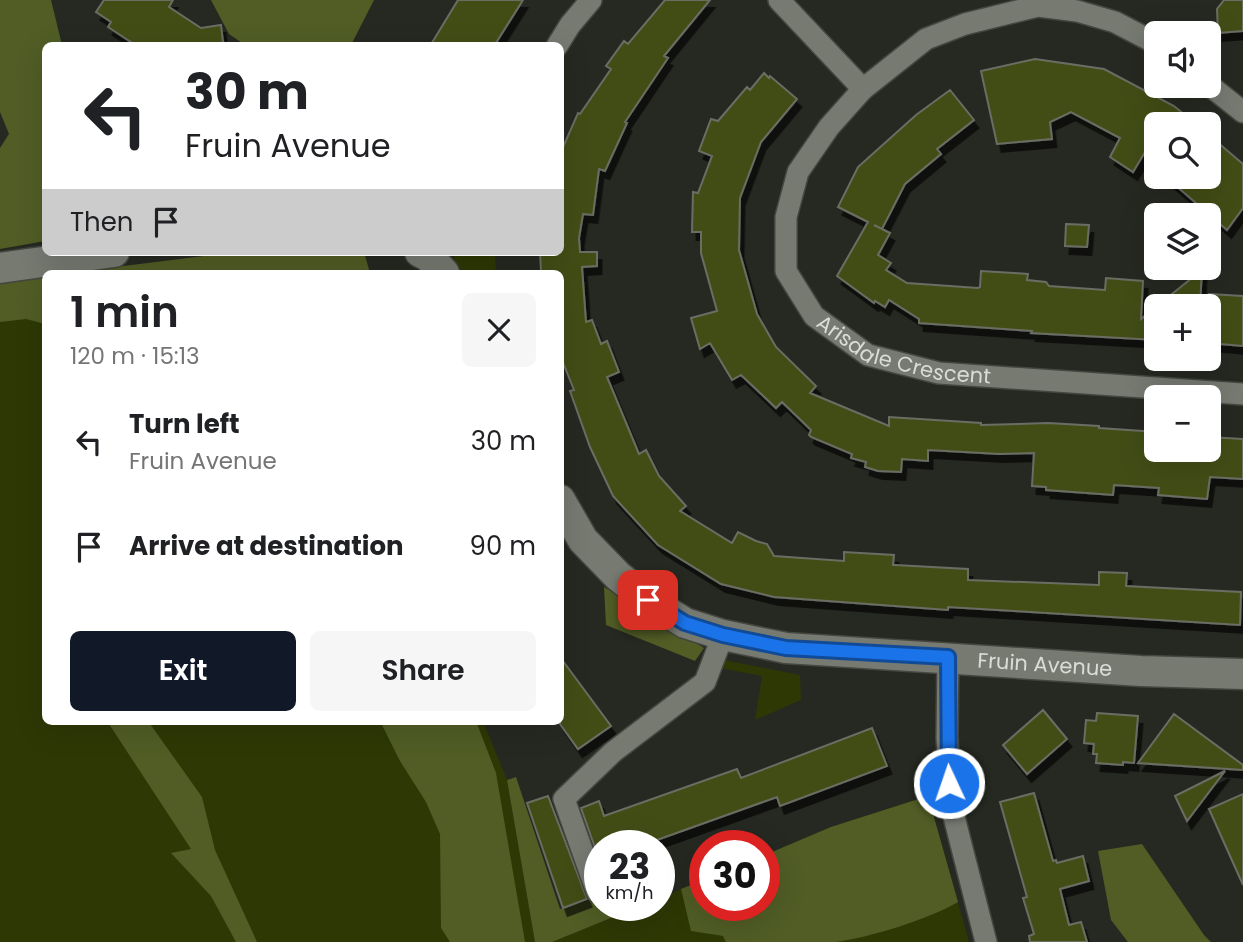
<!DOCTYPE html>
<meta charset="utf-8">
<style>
body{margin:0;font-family:Poppins,sans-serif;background:#f6f6f6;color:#202124;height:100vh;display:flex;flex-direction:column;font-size:26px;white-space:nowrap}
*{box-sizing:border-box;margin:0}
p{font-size:23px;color:#757577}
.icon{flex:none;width:38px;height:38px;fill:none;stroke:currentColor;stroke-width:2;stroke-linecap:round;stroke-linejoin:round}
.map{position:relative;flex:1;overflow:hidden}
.details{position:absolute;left:42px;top:270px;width:522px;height:455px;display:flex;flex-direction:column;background:#fff;border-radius:10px;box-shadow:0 7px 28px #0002}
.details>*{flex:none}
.banner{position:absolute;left:42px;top:42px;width:522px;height:214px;border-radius:10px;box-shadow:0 7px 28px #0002;background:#fff;color:#202124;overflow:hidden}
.fabs{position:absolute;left:1144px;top:21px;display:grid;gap:14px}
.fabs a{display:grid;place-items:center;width:77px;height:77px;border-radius:10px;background:#fff;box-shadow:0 7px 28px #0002;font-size:35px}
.speed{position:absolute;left:584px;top:830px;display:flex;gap:14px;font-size:35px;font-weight:700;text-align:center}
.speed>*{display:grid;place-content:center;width:91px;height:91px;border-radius:50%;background:#fff;box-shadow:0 7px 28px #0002;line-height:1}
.speed small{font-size:18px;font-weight:400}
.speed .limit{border:10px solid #d22;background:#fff;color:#111}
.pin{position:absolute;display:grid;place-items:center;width:60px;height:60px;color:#fff;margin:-30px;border-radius:14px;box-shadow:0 4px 10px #0006}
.me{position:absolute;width:77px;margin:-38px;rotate:357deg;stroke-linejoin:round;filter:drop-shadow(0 0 5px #0008)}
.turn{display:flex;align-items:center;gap:24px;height:147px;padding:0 28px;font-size:32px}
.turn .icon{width:91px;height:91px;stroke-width:2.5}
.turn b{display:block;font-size:49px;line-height:60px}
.then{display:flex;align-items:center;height:66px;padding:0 28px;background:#0003;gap:14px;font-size:26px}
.round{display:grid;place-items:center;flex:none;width:74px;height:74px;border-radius:10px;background:#f6f6f6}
.head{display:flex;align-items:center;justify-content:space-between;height:119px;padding:0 28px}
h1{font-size:42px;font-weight:600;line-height:52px}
.button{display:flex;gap:14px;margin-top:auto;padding:14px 28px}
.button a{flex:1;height:80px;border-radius:10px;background:#111827;color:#fff;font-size:28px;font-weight:600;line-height:80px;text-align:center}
.button a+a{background:#f6f6f6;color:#202124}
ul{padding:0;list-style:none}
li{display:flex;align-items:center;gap:21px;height:105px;padding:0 28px}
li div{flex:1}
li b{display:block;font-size:26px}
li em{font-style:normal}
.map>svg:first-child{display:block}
.green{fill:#2e3805}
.forest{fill:#515d25}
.building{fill:#424d14;stroke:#6b6d64;stroke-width:2;filter:url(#shadow)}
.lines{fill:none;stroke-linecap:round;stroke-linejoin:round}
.street-casing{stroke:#44463f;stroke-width:24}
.secondary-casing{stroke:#44463f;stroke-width:33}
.street{stroke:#777a71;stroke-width:21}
.secondary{stroke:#777a71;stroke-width:30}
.route-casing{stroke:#114b97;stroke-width:18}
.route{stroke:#1a73e8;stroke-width:12}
.labels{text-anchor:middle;stroke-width:7;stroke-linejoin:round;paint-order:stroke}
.street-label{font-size:21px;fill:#dadcd6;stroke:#10110d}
</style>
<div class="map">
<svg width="1243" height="942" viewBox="0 0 1243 942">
<defs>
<filter id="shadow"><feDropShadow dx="4.5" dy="8" stdDeviation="0" flood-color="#0009"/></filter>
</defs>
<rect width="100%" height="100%" fill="#262921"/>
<path class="green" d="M453,252h42l1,21h-34l-7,-8z
M45,276l1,445h437l24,59 28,162h-535v-661z
M724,660l76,15 1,25 -46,20 7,-44 -42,-8z
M928,796l41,146h-417l91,-37h17v-7l45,-19v26h60v-50l66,-28z"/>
<path class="forest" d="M0,0h51l11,45 -16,1 -1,195 -45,8v-101l9,-14 -9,-22z
M211,0h163l-23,45h-106l-16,-11z
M236,252h128l6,21h-303z
M45,276v48l-19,-5 -26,3v-41z
M604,587l100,61 -9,13 -89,-36z
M107,721h41l54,76 13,53 42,92h-21l-25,-46 -40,-43 20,-4z
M380,721h96l20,52 29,169h-75l-9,-14 -1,-94 -14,-32 -26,-41z
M516,777l44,132 40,-12v8h43l-91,37h-17l-28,-162z
M928,796l30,106c-29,17 -89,36 -123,40 -35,0 -73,0 -109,0l-3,-6 -32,-5 -10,-42 24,-10v26h60v-50l66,-28z
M1142,844l62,91 7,7h-83l-17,-22 -13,-69z"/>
<path class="building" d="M104,0h69l-4,7 32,21 20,-3 2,17 6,4h-92l-29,-19 3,-5 -15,-10z
M458,0h65l-29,46h-64z
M665,0h45l-46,56 4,2 -43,64 2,1 -22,48 -6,-2 -6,46 -10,-1 -4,24 1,14h17v14l-15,1 4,55 6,-2 9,24 6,-3 12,31 -12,5 32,77 7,-4 13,26 27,30 -6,5 52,32 6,-11 18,9 11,3 7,12 70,5v-9l50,3 -1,10h2l73,4v11l131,5v-13l28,1 -1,13 115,6 -1,33 -292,-18v3l-40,-3 -134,-10 -53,-13 -63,-39 -45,-49 -23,-49 -20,-56 4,-1 -14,-35v-82l-19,-2 -1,-19h20v-98l18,-41 2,1 31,-45 -5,-3 18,-25 4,3z
M1224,0h19v31l-25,2 -1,-24z
M1035,59l69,10 70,37 22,18h-39v8l-24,40 -23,-15 10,-19 -49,-26 -21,10 2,17 -55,5 -16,-73z
M764,73l5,5 1,-2 27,23 -36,43 -21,56 -1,52 18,64 19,33 40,39 -6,7 79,33v-9l92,6v2l67,-2 51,3v2l58,4v18h52v-13l34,2v40l-33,-2 -3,22 -49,-4 1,-7 -45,-3 -1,10 -67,-5v-3l-14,-1 2,-33 -34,1 -72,-4v11l-26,-2 -1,13 -23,-1 -13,-4 1,-5 -15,-4 1,-4 -41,-17 -2,-2 2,-5 -29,-28 -6,6 -35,-33 -9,5 -22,-37 -10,6 -9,-31 26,-7 -16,-58v-21h-9l1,-40 5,1 14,-37 -13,-5 12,-32 7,2 29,-34 3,3z
M950,90l24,30 -37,29 4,5 -36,30 -23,45 -8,-4 16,8 -12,22 13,8 -5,7 21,13 71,5 2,-1 1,-16 47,3 -1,6 19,2 3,4 56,4 1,-12 37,3 -2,38 16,-13v34l-126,-7 1,-2 -113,-8v-4l-30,-19 -4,7 -10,-6 -1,2 -37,-27 31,-54 -30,-15 20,-40 58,-52z
M1209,135l34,29v44l-16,22 -61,-53h43z
M1066,224l23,1 -2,22 -22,-1z
M1202,270l-2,36h-43z
M1209,294l34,2v50l-34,-3z
M560,657l51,69 -33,23 -18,-25z
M1043,710l24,29 -40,35 -24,-29z
M1097,713l41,3 -4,47 -11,-1v3l-27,-2 1,-9h-4l1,-10 -10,-1 2,-23 10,1z
M1174,714l69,51v5l-105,-7z
M872,728l15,38 -107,40 -3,-9 -134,48h-43v17l-19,-54 18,-7 5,15 133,-47 4,9z
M1225,771l-38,50 -12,-25z
M1034,793l19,68 3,-1 1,3 26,-7 6,25 -29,8 9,36 12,-3 6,20h-57l-1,-6 5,-2 -11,-36 4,-1 -27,-95z
M1243,794v91l-34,-76z
M548,796l39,103 -24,9 -36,-105z"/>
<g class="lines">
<g class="street-casing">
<g id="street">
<path d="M779,0l84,89"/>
<path id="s1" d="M1157,44l-42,-22 -38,-11 -39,-5 -73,18 -39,15 -63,50 -34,38 -31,45 -12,45v54l28,45 54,39 71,18 304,21"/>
<path d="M557,46l13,-21 21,-25"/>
<path d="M1209,85l34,27"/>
<path d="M948,657l-1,81 4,67 35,137"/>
<path d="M597,892l-33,-93 49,-47 92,-70 18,-47"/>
</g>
</g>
<g class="secondary-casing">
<g id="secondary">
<path d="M420,252l8,4 16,17"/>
<path d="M0,268l114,-16"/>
<path id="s2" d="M560,500l23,40 35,36 30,24 37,23 38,12 63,13 355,23 102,3"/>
</g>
</g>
<use href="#street" class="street"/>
<use href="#secondary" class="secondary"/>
</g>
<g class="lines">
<g class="route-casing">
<path id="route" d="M648,600l37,23 38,12 63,13 162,9 1,126"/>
</g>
<use href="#route" class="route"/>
</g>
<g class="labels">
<g class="street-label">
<text dy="7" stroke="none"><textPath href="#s1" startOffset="682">Arisdale Crescent</textPath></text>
<text dy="7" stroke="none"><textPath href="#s2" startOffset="542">Fruin Avenue</textPath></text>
</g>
</g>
</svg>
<div class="fabs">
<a><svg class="icon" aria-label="sound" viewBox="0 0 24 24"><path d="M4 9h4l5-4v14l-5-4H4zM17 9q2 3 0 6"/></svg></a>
<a><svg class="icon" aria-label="search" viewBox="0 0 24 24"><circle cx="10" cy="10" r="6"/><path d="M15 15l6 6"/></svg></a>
<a><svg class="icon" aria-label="layers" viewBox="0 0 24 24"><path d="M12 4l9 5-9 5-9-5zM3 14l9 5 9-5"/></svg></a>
<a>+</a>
<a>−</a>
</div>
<div class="speed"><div>23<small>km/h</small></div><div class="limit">30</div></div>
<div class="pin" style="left:648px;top:600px;background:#d93025"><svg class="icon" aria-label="arrive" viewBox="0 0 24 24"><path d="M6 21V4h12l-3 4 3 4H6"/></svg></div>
<svg class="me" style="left:949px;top:783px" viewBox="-20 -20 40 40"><circle r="17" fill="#1a73e8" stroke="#fff" stroke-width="3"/><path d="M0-11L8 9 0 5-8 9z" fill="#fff"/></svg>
<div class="banner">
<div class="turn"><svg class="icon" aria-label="left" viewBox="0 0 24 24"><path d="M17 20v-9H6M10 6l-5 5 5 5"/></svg><div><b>30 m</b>Fruin Avenue</div></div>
<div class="then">Then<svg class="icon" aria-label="arrive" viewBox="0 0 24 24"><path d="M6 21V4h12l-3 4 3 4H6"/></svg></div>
</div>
<section class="details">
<div class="head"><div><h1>1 min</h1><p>120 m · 15:13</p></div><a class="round"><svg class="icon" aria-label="close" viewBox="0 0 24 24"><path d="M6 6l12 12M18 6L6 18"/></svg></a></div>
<ul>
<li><svg class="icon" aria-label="left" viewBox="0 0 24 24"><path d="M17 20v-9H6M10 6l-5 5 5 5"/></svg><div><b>Turn left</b><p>Fruin Avenue</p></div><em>30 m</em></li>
<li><svg class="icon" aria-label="arrive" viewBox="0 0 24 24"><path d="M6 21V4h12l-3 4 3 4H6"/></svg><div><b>Arrive at destination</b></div><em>90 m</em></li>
</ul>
<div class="button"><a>Exit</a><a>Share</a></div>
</section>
</div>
